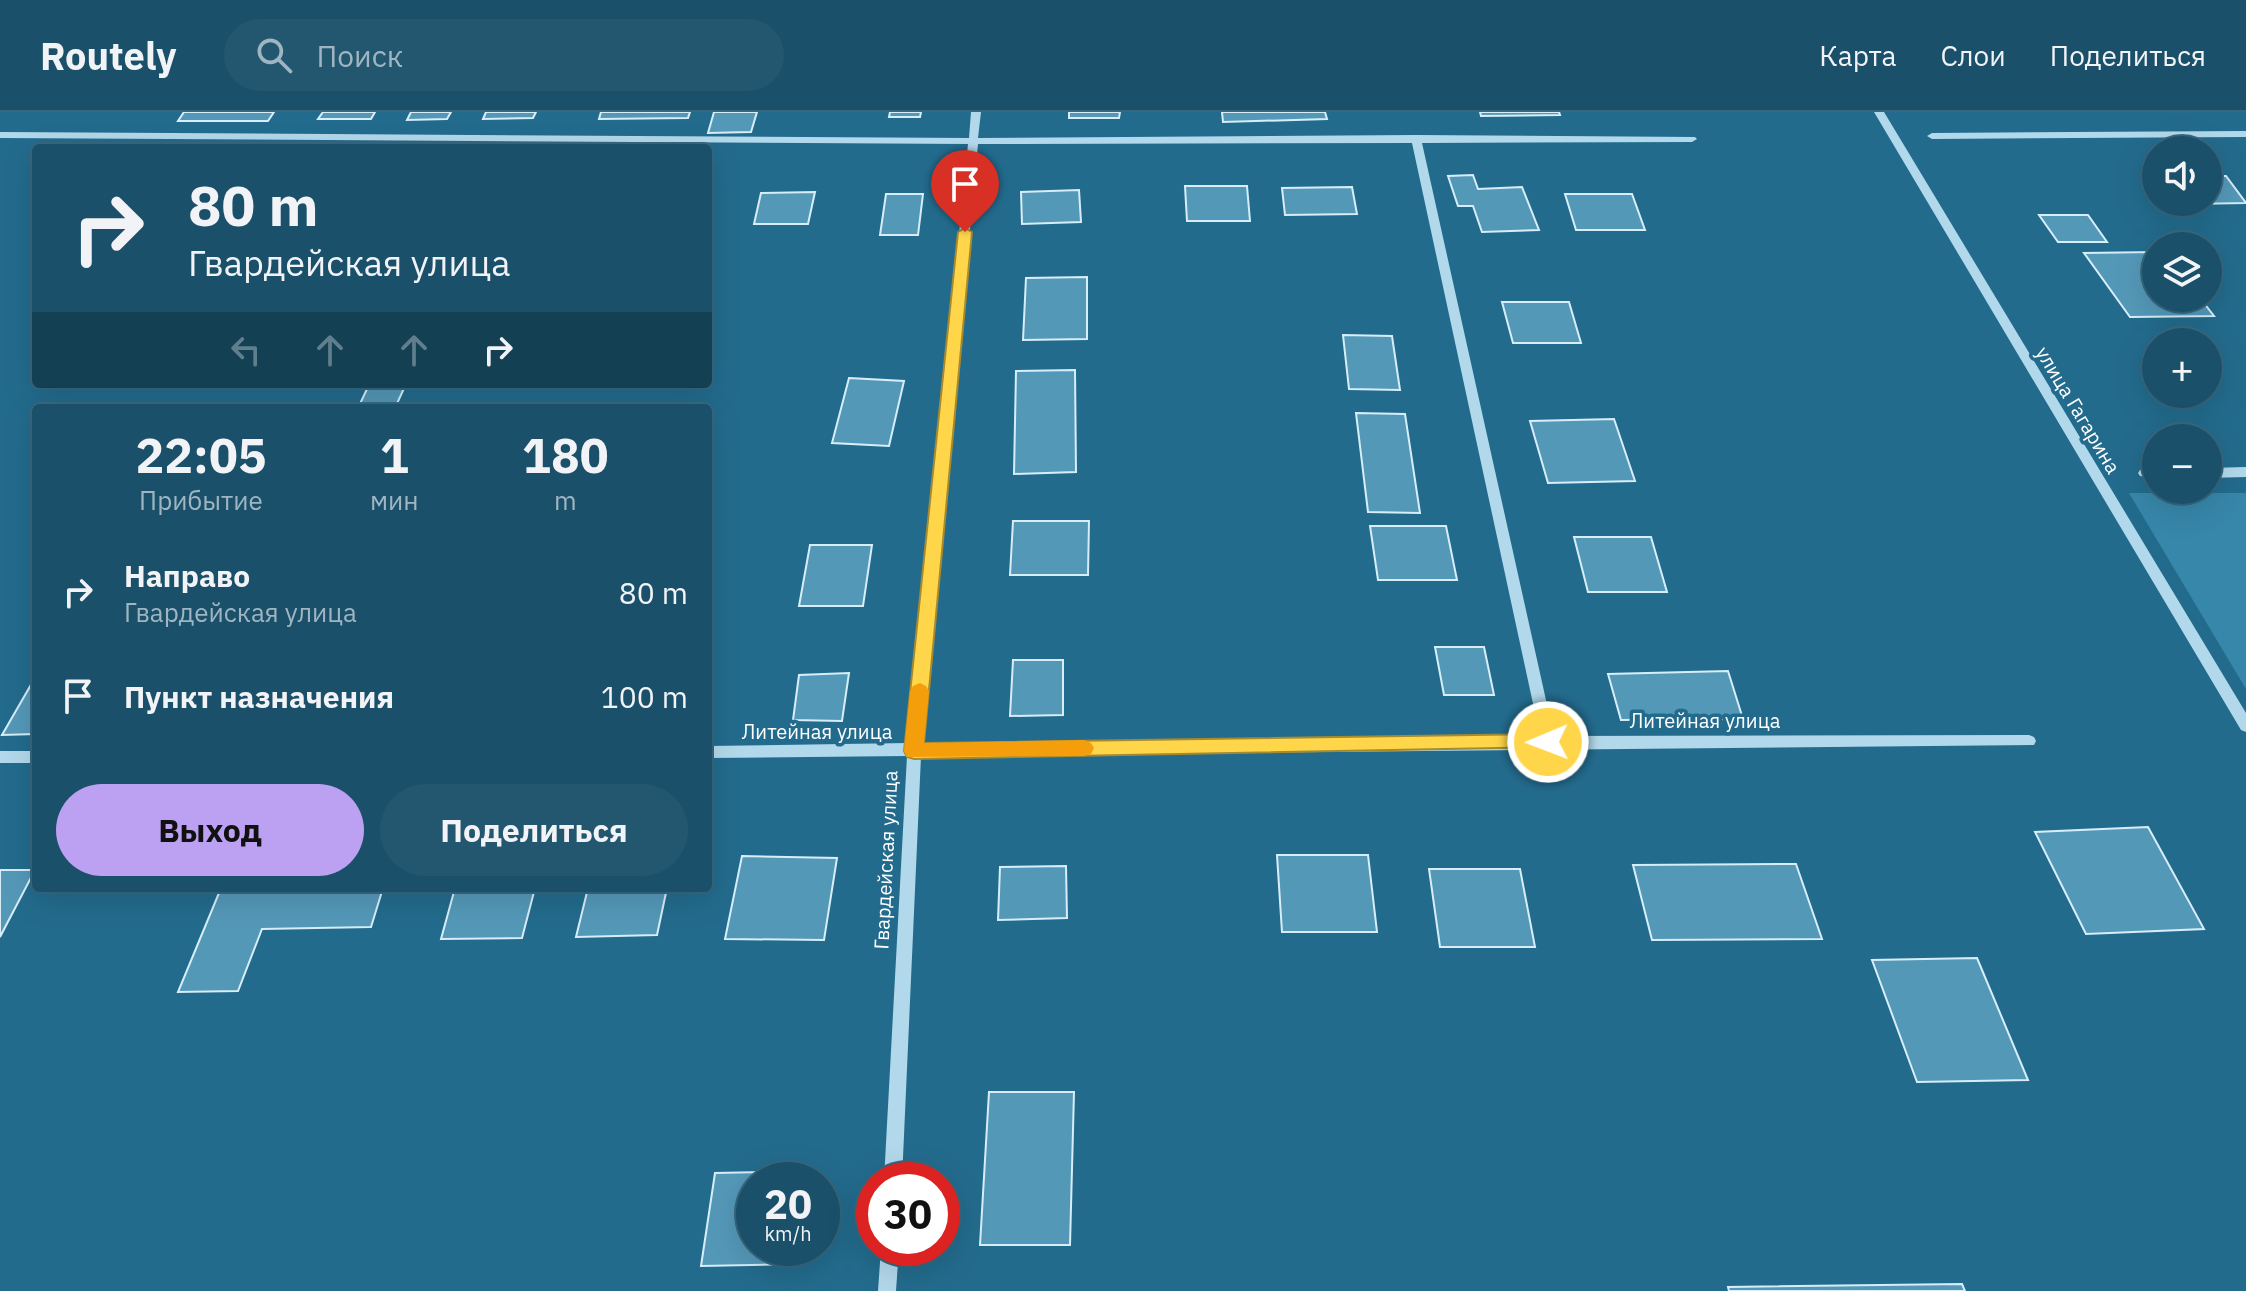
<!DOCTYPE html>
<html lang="ru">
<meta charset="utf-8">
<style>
body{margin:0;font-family:"IBM Plex Sans",sans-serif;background:#235770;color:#f1f3f6;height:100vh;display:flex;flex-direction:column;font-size:30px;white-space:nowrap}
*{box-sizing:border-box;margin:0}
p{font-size:26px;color:#9fb5c1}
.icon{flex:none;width:44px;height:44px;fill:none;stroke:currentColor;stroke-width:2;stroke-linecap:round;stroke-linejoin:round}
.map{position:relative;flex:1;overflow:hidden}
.side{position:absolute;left:32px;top:292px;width:680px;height:488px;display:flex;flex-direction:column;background:#1a506a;border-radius:8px;box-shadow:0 8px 32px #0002,0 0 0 2px #38677e}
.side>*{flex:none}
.guide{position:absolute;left:32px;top:32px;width:680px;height:244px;border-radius:8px;box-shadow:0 8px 32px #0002,0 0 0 2px #38677e;background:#1a506a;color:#f1f3f6;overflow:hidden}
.tools{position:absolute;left:2142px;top:24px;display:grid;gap:16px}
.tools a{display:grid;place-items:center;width:80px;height:80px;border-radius:50%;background:#1a506a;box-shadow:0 8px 32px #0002,0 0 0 2px #38677e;font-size:40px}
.speed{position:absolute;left:736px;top:1050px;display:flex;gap:16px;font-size:40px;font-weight:700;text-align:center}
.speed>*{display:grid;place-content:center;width:104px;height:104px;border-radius:50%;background:#1a506a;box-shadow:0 8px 32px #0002,0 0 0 2px #38677e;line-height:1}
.speed small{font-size:20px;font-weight:400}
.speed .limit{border:12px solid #d22;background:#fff;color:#111}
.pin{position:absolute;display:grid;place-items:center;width:68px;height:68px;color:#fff;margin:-82px -34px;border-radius:50% 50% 50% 0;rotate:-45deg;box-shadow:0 0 8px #0007}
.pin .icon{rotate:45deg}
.me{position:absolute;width:88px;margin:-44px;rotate:269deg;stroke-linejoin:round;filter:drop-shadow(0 0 6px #0008)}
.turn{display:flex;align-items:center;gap:28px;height:168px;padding:0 24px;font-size:36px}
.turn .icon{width:104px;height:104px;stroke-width:2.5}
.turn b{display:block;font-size:56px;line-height:68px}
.lanes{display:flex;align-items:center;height:76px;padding:0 24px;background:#0003;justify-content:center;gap:40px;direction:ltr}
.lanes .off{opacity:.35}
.eta{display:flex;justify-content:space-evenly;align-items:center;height:136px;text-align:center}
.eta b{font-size:48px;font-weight:800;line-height:56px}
.action{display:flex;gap:16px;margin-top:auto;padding:16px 24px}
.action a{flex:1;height:92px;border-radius:48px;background:#bca0f2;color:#111;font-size:32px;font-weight:800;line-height:92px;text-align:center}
.action a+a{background:#235770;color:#f1f3f6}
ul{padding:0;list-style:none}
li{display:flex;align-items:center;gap:24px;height:104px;padding:0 24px}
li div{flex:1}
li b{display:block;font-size:30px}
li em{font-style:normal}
header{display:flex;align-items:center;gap:48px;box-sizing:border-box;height:112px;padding:0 40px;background:#1a506a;border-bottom:2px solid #38677e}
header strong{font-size:38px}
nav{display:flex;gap:44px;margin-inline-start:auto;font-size:28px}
.search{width:560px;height:72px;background:#235770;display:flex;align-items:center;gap:20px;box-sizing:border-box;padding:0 28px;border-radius:44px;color:#9fb5c1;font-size:30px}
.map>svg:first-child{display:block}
.green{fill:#3787aa}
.building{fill:#5498b8;stroke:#d7eef8;stroke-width:2}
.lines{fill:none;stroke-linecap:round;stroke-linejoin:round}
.minor{fill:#b2d9eb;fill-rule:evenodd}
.route{fill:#ffd54a;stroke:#a68a30;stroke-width:2}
.slow{fill:#f59e0b}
.labels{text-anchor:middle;stroke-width:7;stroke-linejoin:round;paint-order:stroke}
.street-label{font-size:20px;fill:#fff;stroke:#236b8d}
</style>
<header>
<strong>Routely</strong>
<div class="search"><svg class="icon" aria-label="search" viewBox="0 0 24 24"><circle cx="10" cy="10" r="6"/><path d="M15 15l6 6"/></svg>Поиск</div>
<nav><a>Карта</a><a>Слои</a><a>Поделиться</a></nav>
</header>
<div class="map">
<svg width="2246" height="1179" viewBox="0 0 2246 1179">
<rect width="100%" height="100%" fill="#236b8d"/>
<path class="green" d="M2129,381h117v196z"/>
<path class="building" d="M184,0h90l-6,9h-90z
M323,0h52l-4,7h-53z
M411,0h40l-4,7 -40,1z
M486,0h50l-3,6 -50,1z
M601,0h89l-2,6 -89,1z
M714,0h43l-6,20 -43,1z
M890,0h31l-1,5h-31z
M1069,0h51l-1,6h-50z
M1222,0h103l2,7 -104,3z
M1480,0h79l1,3 -79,1z
M1473,63l5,14 44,-2 17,43 -57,2 -9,-26h-15l-10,-30z
M2208,64h18l20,27 -57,1 -1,-2h20z
M1185,74h62l3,35h-63z
M1352,75l5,27 -72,1 -3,-27z
M1079,78l2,32 -59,2 -1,-32z
M815,80l-7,32h-54l7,-31z
M886,82h37l-5,41h-38z
M1565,82h67l13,36h-69z
M2039,103h49l19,27h-49z
M2156,140v46h44l14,18 -84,1 -46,-64z
M1087,165v62l-64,1 3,-62z
M1502,190h67l12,41h-68z
M1343,223l49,1 8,54 -51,-1z
M1075,258l1,102 -62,2 2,-103z
M849,266l55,3 -15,65 -57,-3z
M206,272h60l-2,4 -60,1z
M352,272h54l-11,24h-37l9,-19h-18z
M1356,301l49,1 15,99 -52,-1z
M1614,307l21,62 -87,2 -18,-62z
M1013,409h76l-1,54h-78z
M1370,414h76l11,54h-79z
M1574,425h77l16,55h-79z
M810,433h62l-9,61h-64z
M1435,535h49l10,48h-50z
M1013,548h50v55l-53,1z
M1728,559l15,48 -122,1 -13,-46z
M849,561l-7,48 -49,-1 6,-45z
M36,564v58l-34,1z
M2148,715l56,102 -118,5 -51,-102z
M1277,743h91l9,77h-95z
M742,744l95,2 -13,82 -99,-1z
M1796,752l26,75 -170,1 -19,-75z
M1066,754l1,52 -69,2 2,-53z
M1429,757h91l15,78h-95z
M0,758h35l-35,67z
M221,776h162l-12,39 -109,2 -24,62 -60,1z
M455,776h80l-13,50 -81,1z
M588,776h79l-10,47 -81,2z
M1977,846l51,122 -111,2 -45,-122z
M989,980h85l-4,153h-90z
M806,1059l-1,9h-51v68h42l-2,16 -93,2 14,-93z
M1962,1172l3,7h-236l-1,-4z"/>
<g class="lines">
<path class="minor" d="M971,0h10l-3,26 438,-3 279,2 2,2 -5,3 -270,1 132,593 475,-1 5,2 2,4 -2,4 -1113,11 -19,424h-18l23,-424 -199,2v-12l200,-3 60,-599 -968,-6v-6l969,6zM1412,31l128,593 -618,7 56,-599z
M1874,0h10l362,601v19l-5,-2z
M2246,19v6l-314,2 -5,-3 5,-3z
M2246,355v10l-38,1v-10z
M2144,356h12v10l-16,-2 -2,-3 2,-3z
M0,639h36v12h-36z
M881,1136h18l-3,43h-18z"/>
</g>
<path class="route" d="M965,116l7,4 -48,511 624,-9 7,2 2,6 -2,5 -641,12 -7,-2 -3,-6 54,-519z"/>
<path class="slow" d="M920,571l6,3 3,5 -5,52 160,-3 7,3 3,5 -3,6 -7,2 -177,1 -3,-6 6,-60 3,-5z"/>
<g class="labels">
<g class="street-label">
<text transform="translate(2078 298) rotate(59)" y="7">улица Гагарина</text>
<text x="1705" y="616">Литейная улица</text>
<text x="817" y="627">Литейная улица</text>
<text transform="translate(886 748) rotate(-87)" y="7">Гвардейская улица</text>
</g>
</g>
</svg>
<div class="tools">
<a><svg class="icon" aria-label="sound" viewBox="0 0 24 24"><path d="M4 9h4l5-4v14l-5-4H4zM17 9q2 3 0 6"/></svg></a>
<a><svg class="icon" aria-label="layers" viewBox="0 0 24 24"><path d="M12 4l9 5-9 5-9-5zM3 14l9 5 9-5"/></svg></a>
<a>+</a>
<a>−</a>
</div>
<div class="speed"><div>20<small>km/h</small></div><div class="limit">30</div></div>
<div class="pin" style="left:965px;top:120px;background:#d93025"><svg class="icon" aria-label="arrive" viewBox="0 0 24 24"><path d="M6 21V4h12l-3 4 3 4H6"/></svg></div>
<svg class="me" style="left:1548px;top:630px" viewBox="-20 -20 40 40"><circle r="17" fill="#ffd54a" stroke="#fff" stroke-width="3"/><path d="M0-11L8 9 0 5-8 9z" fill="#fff"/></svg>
<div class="guide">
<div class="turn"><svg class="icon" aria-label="right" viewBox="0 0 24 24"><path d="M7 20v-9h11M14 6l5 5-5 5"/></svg><div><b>80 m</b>Гвардейская улица</div></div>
<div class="lanes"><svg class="icon off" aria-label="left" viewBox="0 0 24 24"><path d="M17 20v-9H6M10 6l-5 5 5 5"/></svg><svg class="icon off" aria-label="ahead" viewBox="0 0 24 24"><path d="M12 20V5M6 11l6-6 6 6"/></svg><svg class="icon off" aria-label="ahead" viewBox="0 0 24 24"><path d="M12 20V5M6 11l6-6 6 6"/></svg><svg class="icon" aria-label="right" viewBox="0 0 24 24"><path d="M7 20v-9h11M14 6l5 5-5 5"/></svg></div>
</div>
<section class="side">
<div class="eta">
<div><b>22:05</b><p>Прибытие</p></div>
<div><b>1</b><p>мин</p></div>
<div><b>180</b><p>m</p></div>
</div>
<ul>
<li><svg class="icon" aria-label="right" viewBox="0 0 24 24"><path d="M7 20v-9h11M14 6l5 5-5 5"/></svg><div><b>Направо</b><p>Гвардейская улица</p></div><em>80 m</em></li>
<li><svg class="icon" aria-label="arrive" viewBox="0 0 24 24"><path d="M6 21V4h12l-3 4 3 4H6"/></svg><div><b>Пункт назначения</b></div><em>100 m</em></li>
</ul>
<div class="action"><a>Выход</a><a>Поделиться</a></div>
</section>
</div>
